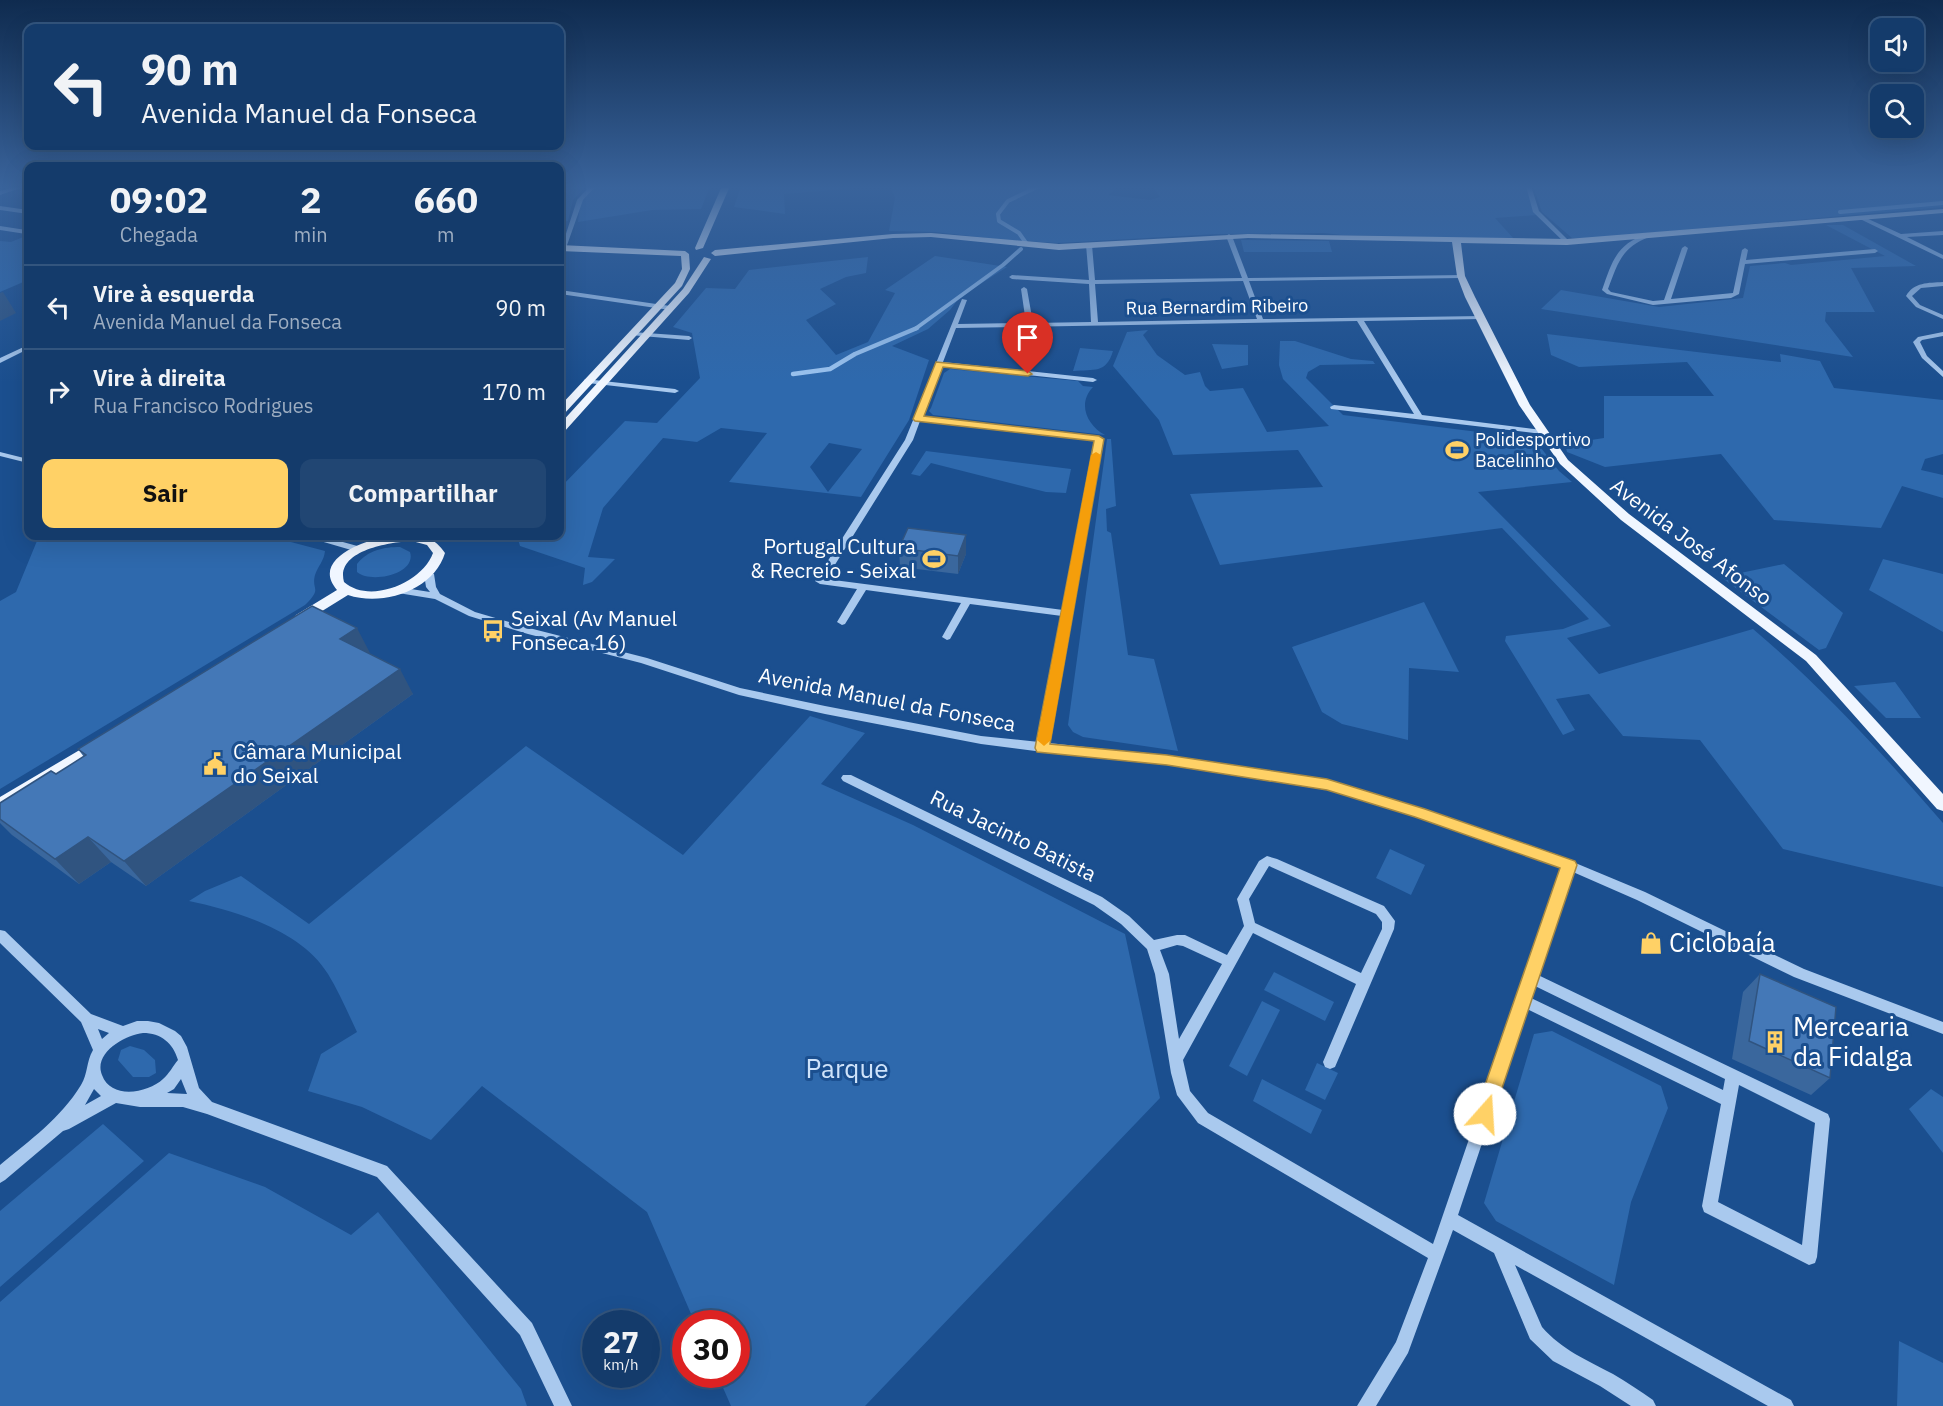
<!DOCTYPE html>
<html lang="pt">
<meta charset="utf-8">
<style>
body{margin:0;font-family:"IBM Plex Sans",sans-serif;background:#214673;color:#f1f3f6;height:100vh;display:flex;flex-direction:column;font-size:22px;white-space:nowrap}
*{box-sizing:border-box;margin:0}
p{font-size:20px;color:#9dadc1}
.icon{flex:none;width:33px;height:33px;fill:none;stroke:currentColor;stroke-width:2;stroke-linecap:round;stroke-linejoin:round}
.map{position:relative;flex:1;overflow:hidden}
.panel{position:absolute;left:24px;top:162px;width:540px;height:378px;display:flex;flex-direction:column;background:#143b6b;border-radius:12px;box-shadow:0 6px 24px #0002,0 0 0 2px #33557e}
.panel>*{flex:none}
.guide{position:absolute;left:24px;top:24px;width:540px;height:126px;border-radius:12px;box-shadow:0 6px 24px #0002,0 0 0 2px #33557e;background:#143b6b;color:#f1f3f6;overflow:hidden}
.fabs{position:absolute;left:1870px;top:18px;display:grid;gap:12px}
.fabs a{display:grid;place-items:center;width:54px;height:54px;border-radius:12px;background:#143b6b;box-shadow:0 6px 24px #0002,0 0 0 2px #33557e;font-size:30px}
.speed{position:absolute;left:582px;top:1310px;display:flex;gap:12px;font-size:30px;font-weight:700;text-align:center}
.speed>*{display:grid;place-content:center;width:78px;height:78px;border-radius:50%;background:#143b6b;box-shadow:0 6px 24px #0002,0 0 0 2px #33557e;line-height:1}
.speed small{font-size:15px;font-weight:400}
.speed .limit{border:9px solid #d22;background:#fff;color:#111}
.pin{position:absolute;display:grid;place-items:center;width:51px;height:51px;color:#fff;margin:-62px -26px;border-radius:50% 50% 50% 0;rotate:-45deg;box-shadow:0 0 6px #0007}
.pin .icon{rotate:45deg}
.me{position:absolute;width:66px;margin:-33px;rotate:19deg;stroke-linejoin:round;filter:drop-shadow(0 0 4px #0008)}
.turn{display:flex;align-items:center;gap:21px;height:126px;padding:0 18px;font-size:27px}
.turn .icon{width:78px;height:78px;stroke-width:2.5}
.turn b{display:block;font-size:42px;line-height:51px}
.eta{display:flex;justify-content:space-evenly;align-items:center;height:102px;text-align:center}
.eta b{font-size:36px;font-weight:800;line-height:42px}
.cta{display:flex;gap:12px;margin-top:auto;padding:12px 18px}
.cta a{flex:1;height:69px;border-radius:12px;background:#ffd166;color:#111;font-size:24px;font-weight:800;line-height:69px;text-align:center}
.cta a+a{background:#214673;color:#f1f3f6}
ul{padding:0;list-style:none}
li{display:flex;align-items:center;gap:18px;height:84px;padding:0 18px;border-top:2px solid #33557e}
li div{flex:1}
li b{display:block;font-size:22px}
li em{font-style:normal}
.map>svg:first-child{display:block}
.green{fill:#2e69ad;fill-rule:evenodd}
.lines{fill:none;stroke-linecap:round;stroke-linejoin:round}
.stream-far1{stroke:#9cc4f0;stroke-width:4}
.stream{stroke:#9cc4f0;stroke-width:4.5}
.minor{fill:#a9c9ee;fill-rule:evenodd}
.major{fill:#f0f6ff;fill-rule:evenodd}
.wall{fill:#3a679d}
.shaded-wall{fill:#305480}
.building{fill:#4478b7;stroke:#305480;stroke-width:1.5}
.route{fill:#ffd166;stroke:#a68842;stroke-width:1.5}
.slow{fill:#f59e0b}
.labels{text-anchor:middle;stroke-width:6;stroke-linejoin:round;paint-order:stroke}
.far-street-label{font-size:18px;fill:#fff;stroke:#1b4f8f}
.far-poi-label{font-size:18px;fill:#fff;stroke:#1b4f8f;text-anchor:start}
.street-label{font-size:21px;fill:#fff;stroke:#1b4f8f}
.poi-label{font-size:21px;fill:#fff;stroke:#1b4f8f;text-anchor:start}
.near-poi-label{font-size:26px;fill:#fff;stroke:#1b4f8f;text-anchor:start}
.near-park-label{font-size:26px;fill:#cfe3fa;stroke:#1b4f8f}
</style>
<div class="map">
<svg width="1943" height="1406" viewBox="0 0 1943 1406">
<rect width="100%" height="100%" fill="#1b4f8f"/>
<path class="green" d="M560,186h26l-13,14 -5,21 -8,-1z
M596,186h114l-9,23 -49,1 -74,12 2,-18z
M741,186h140l-97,8 1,20 -51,-7z
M890,186h229l-11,9 42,5 10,-3 -8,-11h373l11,29 -41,3 19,21 -172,-4 -18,-2 -107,1 -159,9 -53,-3 -70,-8 -46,-1 6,-33z
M1533,186h410v21l-363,32 -8,-1 -30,-26z
M1826,225h17l73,41 -65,2 24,44h-49l-1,9 28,36 -312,-48 20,-19 98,17 84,-9 7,-32 35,-3 6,2 94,-9z
M28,235v45l-28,12v-51l11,1z
M1241,240l88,1 3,11h-88z
M935,256l72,11 -47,30 -10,13 -22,19 -36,17 37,14 -20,60 -48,77 -132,-15 38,-49 -46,-5 -24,14 -34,-4 -60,70 -15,49 27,2 -23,23 -9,3 2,-17 -65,-22 -3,-10h43v-48l65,-67 32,2 43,-45 -8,-45 -19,-6 33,-39 29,1 14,-19 119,-13 -2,16 -20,4 -26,12 16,15 -30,16 30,35 32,-13 27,-49 -10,-3zM829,443l33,6 -34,43 -18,-25z
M1148,330l-5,5 14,20 28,20 15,-3 5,14 5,5 33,-3 24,44 62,-6 -46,-47 -4,-14 1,-24h15l56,18 22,2 2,3 -55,1 -12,7 -2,6 37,37 191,24 25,32 13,11 -94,10 133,134 -44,12 32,36 154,-45c70,59 130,125 190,194v64l-160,-38 -83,-109 -77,-4 -34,-42 -33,5 19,31 -12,5 -58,-94 1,-5 57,-7 26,-10 -87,-91 -282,37 -30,-71 133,-7 -25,-37 -125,5 -14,-35 -46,-54 14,-34z
M1547,334l234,28 -1,-8 40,7 14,27 109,12v54l-18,5 -4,11 22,5v23l-41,-12 -21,42 -107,-8 -53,-66 -116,13 -38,-15 -2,-8 39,-6v-42h110l-27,-34 -108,5 -28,-12z
M1212,344l36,1v20l-26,4z
M1080,348l33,3c-7,23 -19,18 -40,20z
M950,369l128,12 5,5 10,1c-16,17 -6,38 12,48l-172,-20 -4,-4 2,-3 13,-35z
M1107,439h4l5,67 -10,3 1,22 4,2 17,122 26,4 24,92 -95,-14 -10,-5 -5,-7z
M926,451l145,18 -5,24 -20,-1 -115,-29 -11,13 -9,-2z
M39,536h229l57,15c-1,10 -7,15 -10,24 -4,16 8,12 -10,30l-305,184v-188l16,-9z
M400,547l10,5c7,22 -39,32 -53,20v-8c11,-14 27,-17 43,-17z
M1883,559l60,15v58l-74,-42z
M1784,564l59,49 -17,35 -7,2 -98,-73z
M1424,602l35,70 -50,-4 -1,72 -66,-16 -20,-12 -30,-65z
M1895,682l26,36h-35l-32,-32z
M810,716l55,17 -44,51 92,41 212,109 35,164 -295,308h-134l-14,-32h19v-51h-41l-48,-111 -165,-126 -51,54 -69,-33 -54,-16 13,-37 36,-22c-9,-19 -18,-40 -29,-58 -27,-44 -92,-63 -139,-73l16,-10 36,-15 68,48 217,-178 157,109z
M1390,849l35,16 -14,30 -35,-17z
M1274,972l60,30 -9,19 -61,-31z
M1262,1001l18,9 -33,66 -18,-10z
M1552,1031l109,55 7,22 -37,94 -17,83 -118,-64 -12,-18 50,-169z
M130,1046l14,4 11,10 1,13 -7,4h-16l-15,-17 3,-10z
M1317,1063l21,10 -13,27 -20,-10z
M1262,1079l60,31 -11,24 -58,-33z
M1931,1089l12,8v56l-34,-44z
M103,1124l41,37 -144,126v-76z
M169,1153l96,34 86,48 27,-23 143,177 6,17h-527v-104z
M1899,1341l44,22v43h-46z"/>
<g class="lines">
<path class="stream-far1" d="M1840,212l103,-9
M1026,243l-7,-10 -20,-12 -1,-7 10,-13 31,-15
M915,329l88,-64 18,-16"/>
<path class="stream" d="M793,374l37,-5 25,-15 62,-26"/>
<path class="minor" d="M19,186h7l-26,9v-4z
M590,186h6l-13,14 -17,48 -5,1 16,-49z
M1526,186h5l8,25 30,30v2h-4l-32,-31z
M0,206l28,4v4l-28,-4z
M1860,217h4l37,17 42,-3v4l-36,2 36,18v4l-83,-40z
M0,226l26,4 2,3 -2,1 -26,-4z
M1229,234l3,2 16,42 215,-3v2l-2,1 -212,3 14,38 220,-3 1,1 -3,2 -117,2 58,94 120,15 4,2 -4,2 -211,-25 -1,-2 4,-2 80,9 -57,-93 -401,7 -13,34 150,16 4,2 -4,2 -151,-16 -20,51 177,20 4,2 -54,304 118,13 160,24 93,29 153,53 72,30 159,77 139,53v12l-149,-57 -157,-77 -64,-28 -35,103 290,139 2,5 -13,138 -2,6 -6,2 -105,-53 -2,-6 19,-102 -194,-95 -69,206 333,185 3,6h-26l-253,-141 27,62c20,23 45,33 71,47 14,8 27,17 40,26l3,6h-25l-31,-20 -47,-25 -23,-22 -36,-86 -41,-23 -45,123 -32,53h-19l39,-64 32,-84 -230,-135 -21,-28 -6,-22 -16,-99 -8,-25 -26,-25 -27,-19 -251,-124 -2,-3 2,-3h8l251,122 27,19 25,24 23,-5h8l42,20 17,-29 -7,-27 22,-38 8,-5 10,3 107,47 11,15 -1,8 -59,138 -5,2 -5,-2 -2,-5 33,-78 -103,-51 -70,127 7,31 18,22 225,131 129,-376 -146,-52 -89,-28 -160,-24 -124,-12 -62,-8 -156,-30 -86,-19 -98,-32 -113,-29 -59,-18 -34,-17 -37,-6 -5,-3 5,-3 32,5 -4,-5 -2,-13 5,-3 5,3 2,13 4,7 35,18 58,17 114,29 93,30 85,18 156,30 58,6 23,-126 -92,-12 -20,35 -3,1 -5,-3 19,-34 -95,-13 -21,34 -3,1 -5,-3 20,-33 -37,-5 -5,-3 90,-141 57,-141 5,1 -9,24 68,-1 -5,-34 3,-2 3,2 6,34 58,-1 -2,-38 -77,-5 -3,-2 3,-2 77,5 -3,-35 3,-2 3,2 3,35 147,-2 -16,-42zM1243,281l14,38 -159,3 -3,-38zM920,421l175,20 -32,169 -237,-31 87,-139zM1269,866l107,48 6,8v7l-21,44 -106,-50 -6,-24zM1177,945l6,1 39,18 -43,75 -10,-65 -9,-24zM1535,986l190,93 -2,11 -192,-92zM1739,1085l76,38 -13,122 -84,-43z
M1647,234l3,2 -1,1c-28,11 -31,26 -41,52l3,3 42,9 11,-1 18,-52 3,-2 3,2 -17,51 62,-6 9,-43 3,-2 3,2 -2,10 129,-11 3,2 -3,2 -130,11 -6,30 -8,4 -78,7 -46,-11 -5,-4c10,-28 14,-46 45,-56z
M560,259l3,3 -3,2z
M1943,282v4l-22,2 -9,8 8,9 23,10v4l-27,-12 -10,-11c8,-14 22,-13 37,-14z
M560,290l110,16 3,2 -3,2 -110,-16z
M632,332l57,4 3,2 -3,2 -59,-5 -1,-1z
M1943,332v4l-21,4 -2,2 7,14 16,15v6l-21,-19 -9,-16 5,-5z
M28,345v4l-28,14v-5z
M585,379l90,10 4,2 -4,2 -87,-10 -4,-2z
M0,452l28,7v4l-28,-7z
M309,536h12l40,11 1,2 -4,3 -48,-14z
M0,930l5,1 86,83 32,12 14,-5h11l11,2 16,8 6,5 6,11 12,41 13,14 175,64 145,157 40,83h-18l-34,-71 -143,-158 -170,-63 -24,-7h-43l-24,-4 -47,26 -6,2 -58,49 -5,3v-18c29,-24 61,-47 81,-80 7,-11 5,-23 12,-35l-12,-28 -81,-79zM98,1029l11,4 -7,6zM143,1033c18,0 30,10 35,27 -5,6 -9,14 -15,19 -15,14 -52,21 -61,-4 -9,-22 23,-40 41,-42zM181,1079l6,15 -20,-1 7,-4zM94,1089l7,7 -16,9z"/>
<path class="major" d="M722,186h8l-27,62 -7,2 -1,-2z
M1943,209v4l-376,32 -106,-2 4,33 10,21 55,108 38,55 61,54 187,141 127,139v17l-6,-2 -131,-148 -185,-141 -61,-56 -41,-59 -54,-108 -8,-21 -5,-34 -204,-4 -189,12 -128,-13 -38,1 -178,18 -4,-3 4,-3 178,-16 38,-1 128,11 189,-10 319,5z
M560,245l125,6 4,3 1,15 -8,17 -118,128 -4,1v-9l115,-123 7,-14 -1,-13 -121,-5z
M704,257l7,2 -22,34 -125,139 -4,1v-9l123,-135z
M388,536c26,0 41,-6 57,17 -11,37 -62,54 -97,42l-42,26h-10l-2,-3 2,-3 41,-25c-27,-31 29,-50 51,-54zM412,541l15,4 6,8c-10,29 -63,52 -89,29 -9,-32 47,-40 68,-41z
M100,738l6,2 2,4 -2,4 -106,63v-14z"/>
</g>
<path class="wall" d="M899,548l67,6 -8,20 -58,-7z
M369,653l44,41 -267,192 -35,-24 -32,22 -67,-49 -12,-12v-20l56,-29 28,-17 -6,-8z
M1760,974l70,104 -19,17 -79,-36 11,-67z"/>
<path class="shaded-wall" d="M3,292l13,21 -16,8v-28z
M966,535v19l-8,20v-18z
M357,628l13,25 -16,11 -14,-25z
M400,669l13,25 -267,192 -22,-25z
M88,837l23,25 -32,22 -24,-25z"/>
<path class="building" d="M908,528l58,7 -8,21 -59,-8z
M312,606l45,22 -17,11 60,30 -276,192 -36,-24 -33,22 -55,-40v-16l51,-32 5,3 30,-19 -8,-6z
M1760,974l76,33 -6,71 -81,-37z"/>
<linearGradient id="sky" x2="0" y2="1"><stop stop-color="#0f2b4f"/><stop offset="0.49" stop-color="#39639b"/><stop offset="1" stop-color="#39639b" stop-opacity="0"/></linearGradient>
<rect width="1943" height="382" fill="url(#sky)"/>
<path class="route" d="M936,362l92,9 4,3 -4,2 -85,-9 -19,49 175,20 5,3 -54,305 117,11 160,24 98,30 150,52 2,4 -86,256 -6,3 -7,-3 -3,-7 85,-246 -145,-51 -88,-27 -160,-25 -130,-13 -2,-4 59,-307 -179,-20 -2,-2z"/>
<path class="slow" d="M1096,452l5,3 -50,285 -7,6 -7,-6 54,-285z"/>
<defs>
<g id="stadium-bare" transform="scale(1.8)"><path d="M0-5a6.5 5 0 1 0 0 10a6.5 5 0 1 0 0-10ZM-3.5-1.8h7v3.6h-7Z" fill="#ffd166" stroke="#1b4f8f" stroke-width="2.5" paint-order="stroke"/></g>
<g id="bus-bare" transform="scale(1.8)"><path d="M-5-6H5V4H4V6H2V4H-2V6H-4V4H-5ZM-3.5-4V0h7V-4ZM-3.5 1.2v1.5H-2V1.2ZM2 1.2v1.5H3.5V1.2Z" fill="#ffd166" stroke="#1b4f8f" stroke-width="2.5" paint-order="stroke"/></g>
<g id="civic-bare" transform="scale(1.8)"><path d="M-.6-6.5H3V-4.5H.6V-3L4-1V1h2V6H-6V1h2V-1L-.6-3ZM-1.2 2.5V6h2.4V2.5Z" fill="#ffd166" stroke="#1b4f8f" stroke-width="2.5" paint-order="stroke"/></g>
<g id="shop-bare" transform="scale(1.8)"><path d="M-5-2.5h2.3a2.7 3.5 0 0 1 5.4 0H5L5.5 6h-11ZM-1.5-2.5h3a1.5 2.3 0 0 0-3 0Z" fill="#ffd166" stroke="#1b4f8f" stroke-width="2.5" paint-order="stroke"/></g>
<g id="building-bare" transform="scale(1.8)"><path d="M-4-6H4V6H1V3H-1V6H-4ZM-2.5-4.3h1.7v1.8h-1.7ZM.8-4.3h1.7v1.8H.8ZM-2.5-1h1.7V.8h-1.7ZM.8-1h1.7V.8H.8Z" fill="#ffd166" stroke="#1b4f8f" stroke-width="2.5" paint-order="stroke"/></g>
</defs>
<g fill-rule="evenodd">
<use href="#stadium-bare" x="1457" y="450"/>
<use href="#stadium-bare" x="934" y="559"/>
<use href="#bus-bare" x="493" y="631"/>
<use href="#civic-bare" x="215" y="764"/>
<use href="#shop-bare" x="1651" y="943"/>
<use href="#building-bare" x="1775" y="1042"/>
</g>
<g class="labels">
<g class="far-street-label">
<text transform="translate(1217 307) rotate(-1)" y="6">Rua Bernardim Ribeiro</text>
</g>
<g class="far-poi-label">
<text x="1475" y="446">Polidesportivo<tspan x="1475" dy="21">Bacelinho</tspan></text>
</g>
<g class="street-label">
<text transform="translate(1691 542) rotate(37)" y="7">Avenida José Afonso</text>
<text transform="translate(887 700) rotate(11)" y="7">Avenida Manuel da Fonseca</text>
<text transform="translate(1013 836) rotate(26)" y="7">Rua Jacinto Batista</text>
</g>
<g class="poi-label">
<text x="916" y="554" text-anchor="end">Portugal Cultura<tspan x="916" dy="24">&amp; Recreio - Seixal</tspan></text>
<text x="511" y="626">Seixal (Av Manuel<tspan x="511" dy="24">Fonseca 16)</tspan></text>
<text x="233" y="759">Câmara Municipal<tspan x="233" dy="24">do Seixal</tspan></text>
</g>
<g class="near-poi-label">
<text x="1669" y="952">Ciclobaía</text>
<text x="1793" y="1036">Mercearia<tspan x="1793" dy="30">da Fidalga</tspan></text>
</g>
<g class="near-park-label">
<text x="847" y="1078">Parque</text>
</g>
</g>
</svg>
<div class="fabs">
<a><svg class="icon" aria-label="sound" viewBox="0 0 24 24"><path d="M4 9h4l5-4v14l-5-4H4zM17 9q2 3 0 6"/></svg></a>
<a><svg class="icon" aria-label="search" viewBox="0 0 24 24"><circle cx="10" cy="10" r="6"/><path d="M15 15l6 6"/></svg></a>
</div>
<div class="speed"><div>27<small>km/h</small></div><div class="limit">30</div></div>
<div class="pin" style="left:1028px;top:374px;background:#d93025"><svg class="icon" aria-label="arrive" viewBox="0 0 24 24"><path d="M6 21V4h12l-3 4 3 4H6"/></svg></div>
<svg class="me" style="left:1485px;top:1114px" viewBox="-20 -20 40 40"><circle r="19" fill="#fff"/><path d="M0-13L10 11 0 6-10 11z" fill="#ffd166"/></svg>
<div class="guide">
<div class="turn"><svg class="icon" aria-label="left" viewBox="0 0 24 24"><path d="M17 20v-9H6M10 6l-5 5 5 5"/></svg><div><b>90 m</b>Avenida Manuel da Fonseca</div></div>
</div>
<section class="panel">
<div class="eta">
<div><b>09:02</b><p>Chegada</p></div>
<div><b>2</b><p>min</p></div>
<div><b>660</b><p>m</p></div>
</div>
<ul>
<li><svg class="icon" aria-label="left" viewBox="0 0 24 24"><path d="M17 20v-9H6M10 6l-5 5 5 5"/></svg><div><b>Vire à esquerda</b><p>Avenida Manuel da Fonseca</p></div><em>90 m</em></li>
<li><svg class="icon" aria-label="right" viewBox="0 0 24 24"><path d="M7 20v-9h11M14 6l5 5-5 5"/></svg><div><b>Vire à direita</b><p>Rua Francisco Rodrigues</p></div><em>170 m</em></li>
</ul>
<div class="cta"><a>Sair</a><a>Compartilhar</a></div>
</section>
</div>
